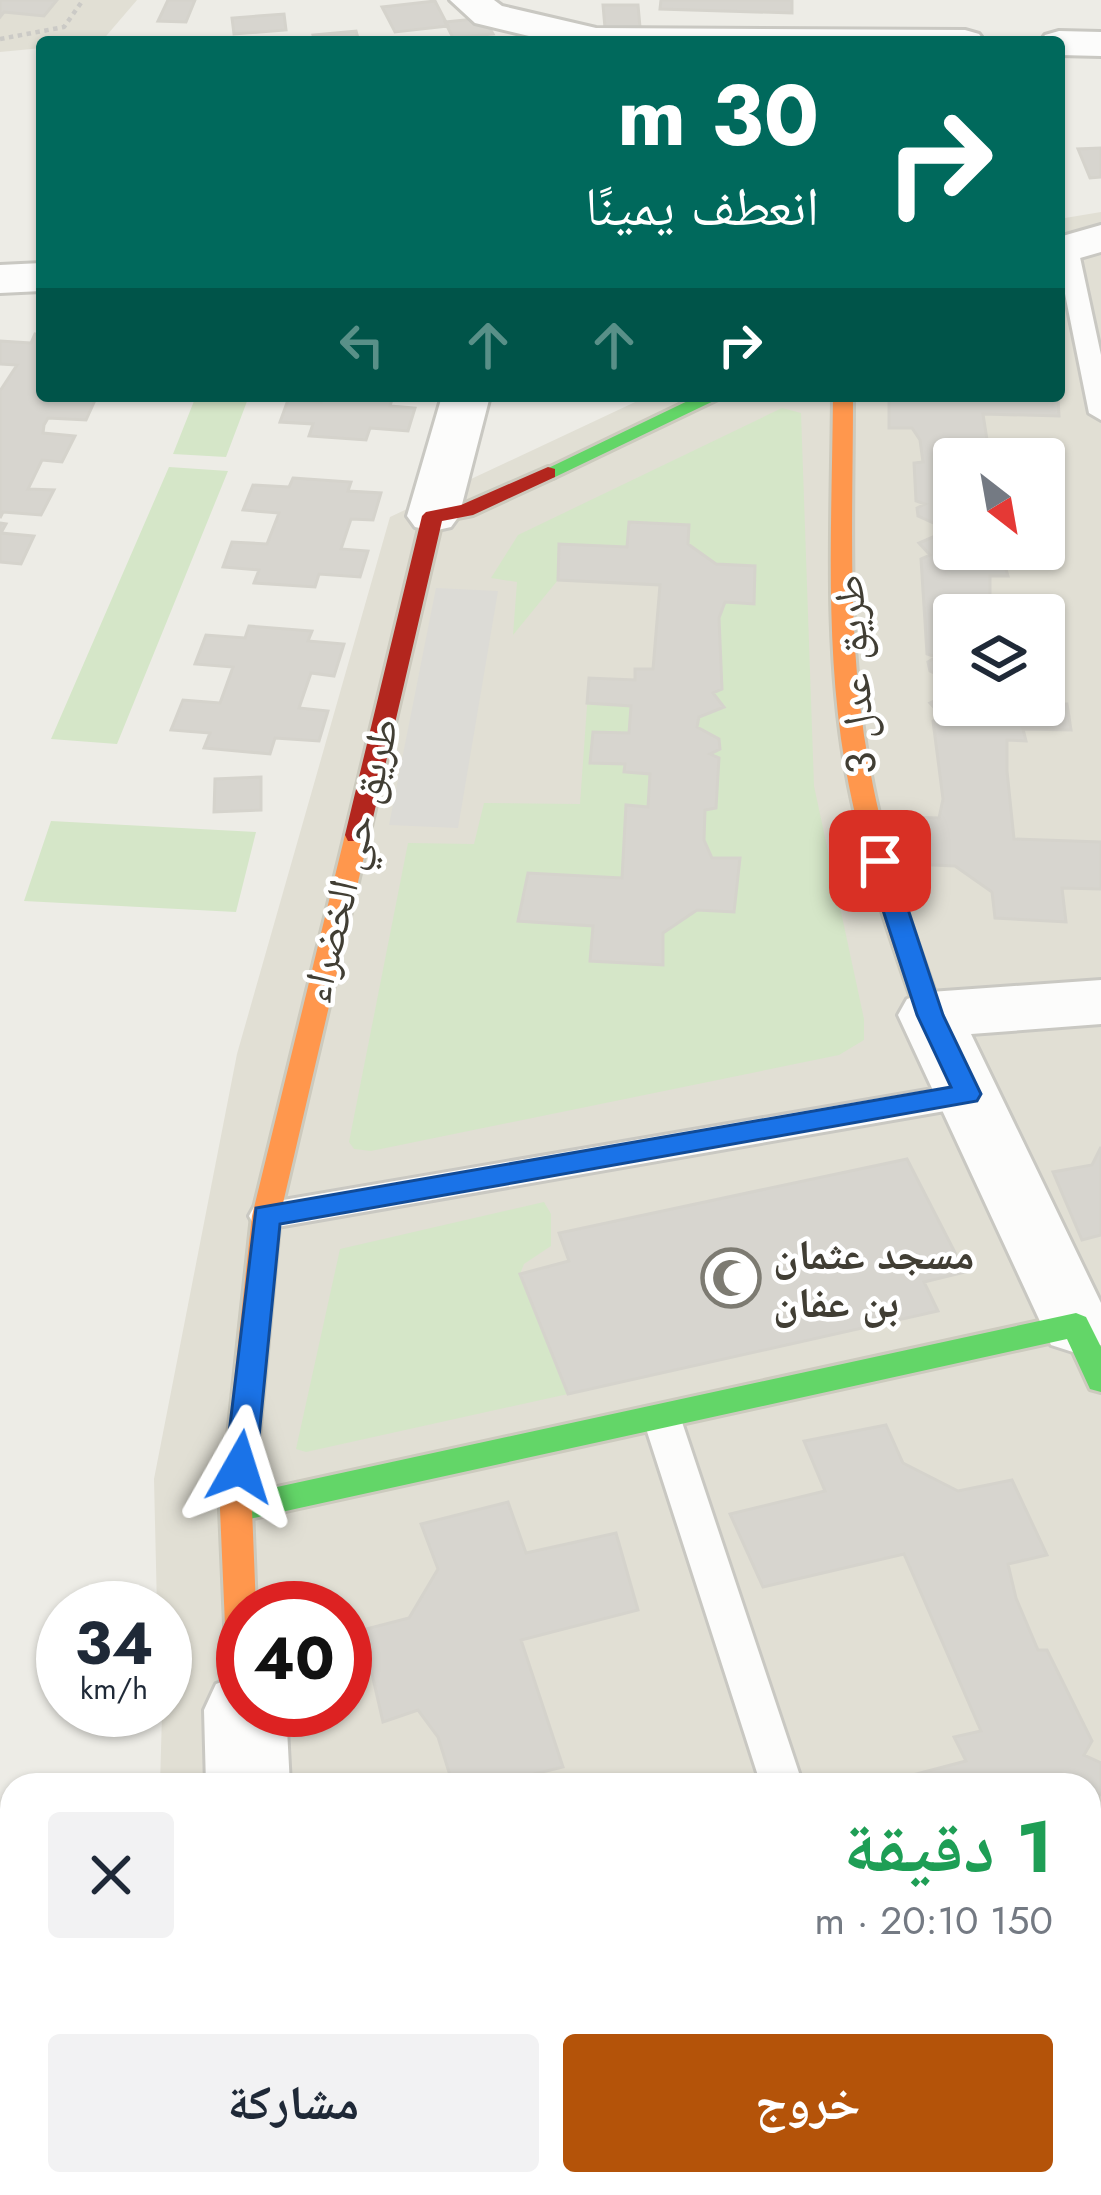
<!DOCTYPE html>
<html lang="ar">
<meta charset="utf-8">
<style>
body{margin:0;font-family:Jost,"Noto Naskh Arabic",sans-serif;background:#f2f2f3;color:#1f2937;direction:rtl;height:100vh;display:flex;flex-direction:column;font-size:45px;white-space:nowrap}
*{box-sizing:border-box;margin:0}
p{font-size:39px;color:#747a83}
.icon{flex:none;width:66px;height:66px;fill:none;stroke:currentColor;stroke-width:2;stroke-linecap:round;stroke-linejoin:round}
.map{position:relative;flex:1;overflow:hidden;direction:ltr}
.details{position:absolute;left:0px;top:1773px;width:1101px;height:423px;display:flex;flex-direction:column;background:#fff;border-radius:36px 36px 0 0;box-shadow:0 3px 9px #0004;direction:rtl}
.details>*{flex:none}
.hud{position:absolute;left:36px;top:36px;width:1029px;height:366px;border-radius:12px;box-shadow:0 3px 9px #0004;direction:rtl;background:#00695c;color:#fff;overflow:hidden}
.needle{width:78px;rotate:149deg}
.fabs{position:absolute;left:933px;top:438px;display:grid;gap:24px}
.fabs a{display:grid;place-items:center;width:132px;height:132px;border-radius:12px;background:#fff;box-shadow:0 3px 9px #0004;font-size:60px}
.speed{position:absolute;left:36px;top:1581px;display:flex;gap:24px;font-size:60px;font-weight:700;text-align:center}
.speed>*{display:grid;place-content:center;width:156px;height:156px;border-radius:50%;background:#fff;box-shadow:0 3px 9px #0004;line-height:1}
.speed small{font-size:30px;font-weight:400}
.speed .limit{border:18px solid #d22;background:#fff;color:#111}
.pin{position:absolute;display:grid;place-items:center;width:102px;height:102px;color:#fff;margin:-51px;border-radius:24px;box-shadow:0 6px 18px #0006}
.me{position:absolute;width:132px;margin:-66px;rotate:6deg;stroke-linejoin:round;filter:drop-shadow(0 0 9px #0008)}
.turn{display:flex;align-items:center;gap:42px;height:252px;padding:0 48px;font-size:54px}
.turn .icon{width:156px;height:156px;stroke-width:2.5}
.turn b{display:block;font-size:84px;line-height:102px}
.lanes{display:flex;align-items:center;height:114px;padding:0 48px;background:#0003;justify-content:center;gap:60px;direction:ltr}
.lanes .off{opacity:.35}
.round{display:grid;place-items:center;flex:none;width:126px;height:126px;border-radius:12px;background:#f2f2f3}
.headline{display:flex;align-items:center;justify-content:space-between;height:204px;padding:0 48px}
h1{font-size:72px;font-weight:700;line-height:90px;color:#1e9e55}
.action{display:flex;gap:24px;margin-top:auto;padding:24px 48px}
.action a{flex:1;height:138px;border-radius:12px;background:#b45309;color:#fff;font-size:48px;font-weight:700;line-height:138px;text-align:center}
.action a+a{background:#f2f2f3;color:#1f2937}
.map>svg:first-child{display:block}
.residential{fill:#e1dfd4;fill-rule:evenodd}
.green{fill:#d5e6c8}
.parking{fill:#dcdbd6}
.building{fill:#d7d5cf;stroke:#d5d3cc;stroke-width:3}
.lines{fill:none;stroke-linecap:round;stroke-linejoin:round}
.lane-casing{stroke:#c9c8c2;stroke-width:6}
.street-casing{stroke:#c9c8c2;stroke-width:6}
.fast-casing{stroke:#cccabe;stroke-width:6}
.slow-casing{stroke:#cccabe;stroke-width:6}
.jam-casing{stroke:#cccabe;stroke-width:6}
.path{stroke:#cbcac6;stroke-width:4.5;stroke-dasharray:4.5 4.5;stroke-linecap:butt}
.lane{fill:#fcfcfb;fill-rule:evenodd}
.street{fill:#fcfcfb;fill-rule:evenodd}
.fast{fill:#63d668;fill-rule:evenodd}
.slow{fill:#ff974d;fill-rule:evenodd}
.jam{fill:#b3261e;fill-rule:evenodd}
.route{fill:#1a73e8;stroke:#114b97;stroke-width:3}
.labels{text-anchor:middle;stroke-width:9;stroke-linejoin:round;paint-order:stroke}
.street-label{font-size:42px;fill:#413e34;stroke:#fff}
.poi-label{font-size:42px;font-weight:bold;fill:#413e34;stroke:#fff;text-anchor:start}
</style>
<div class="map">
<svg width="1101" height="2195" viewBox="0 0 1101 2195">
<rect width="100%" height="100%" fill="#edece6"/>
<path class="residential" d="M0,0h137l-36,42h-59v6l-42,4z
M1101,212v1983h-932v-11h920v-399h-929l5,-177h-8l-3,-129 83,-425 153,-537 258,-121h411v-177zM954,459h90v90h-90zM954,615h90v90h-90zM243,1608h102v102h-102z"/>
<path class="green" d="M196,396h53l-23,61 -53,-3z
M782,408l19,5 13,373 50,233v21l-25,15 -468,96 -17,-2 -5,-7 59,-299 66,1 10,-41 96,1 9,-126 45,2 1,-11h19l6,-84 -102,-5 -45,55 4,-53 -26,-4 27,-43z
M169,467l59,4 -111,273 -66,-5z
M51,821l205,11 -20,80 -212,-11z
M544,1202l7,12v32l-27,18 -4,10 48,120 -262,58 -10,-3 44,-200z"/>
<path class="parking" d="M436,588l62,3 -40,237 -69,-3z"/>
<path class="building" d="M0,0h57l-13,16 -40,-4 -4,5z
M168,0h27l-9,22 -28,-1z
M661,0h131v13l-132,-4z
M435,1l13,25 -53,6 -13,-25z
M603,5h35l2,22 -35,1z
M284,14l2,16 -52,4 -2,-16z
M484,18l9,16 -40,4 -8,-16z
M356,31l3,11h-44l-2,-7z
M1101,148v29l-11,1 -12,-29z
M35,334l7,1v61l54,2 -10,22 -38,-2 -4,7 -1,8 32,3 -13,26 -20,-2 -14,29 26,1 -13,25 -38,-3 -3,6v-127l17,-26 -17,-1v-23l31,2z
M323,396h70l-3,10 25,2 -7,23 -38,-3 -4,12 -57,-4 4,-12 -33,-2 8,-22 33,2z
M889,396h169l1,20 -76,-2 7,45h-36v90h90l2,-4 3,22 -44,-1 3,10h-18v39h-36v90l113,-1 4,26 -48,-1 3,12 -19,-1v31l7,68 87,3v47l-39,-1 4,34 -71,-4 -3,-26 -37,-26 -44,-2 -4,-47 32,1 4,-19 -10,-78 9,-5 -12,-13 23,-11v-10l-23,-11 -2,-9 8,-5 -9,-3 -6,-95 9,-4 -11,-12 21,-9v-8l-22,-10 -1,-8 8,-4 -9,-3 -2,-38 9,-1 -3,-22 -8,-12h-23z
M293,478l58,4 -3,9 33,2 -8,27 -22,-1 -10,30 27,2 -8,26 -41,-3 -4,13 -61,-4 5,-13 -36,-3 9,-25 35,2 12,-31 -36,-3 10,-25 36,2z
M629,522l60,3 -1,19 28,20 39,2 -1,38 -29,-2 -6,16 3,71 -9,4 11,14 -25,10 -2,10 22,12 1,10 -10,5 9,4 -3,50 -11,2 -1,30 8,18h28l-6,54 -37,-2 -34,23v32l-73,-4 3,-35 -75,-5 10,-48 94,5 4,-73 22,2 2,-33 -26,-2 1,-8 -35,-1 3,-31 36,1 2,-27 -44,-3 2,-25 46,2v-11h18l7,-84 -102,-5 1,-36 68,3z
M0,523l6,1 -5,9 33,3 -13,28 -21,-2z
M249,626l63,5 -4,10 36,3 -10,32 -23,-3 -12,35 29,3 -9,30 -44,-3 -5,16 -66,-6 6,-15 -39,-3 12,-30 37,3 13,-36 -38,-3 11,-29 39,3z
M261,777v33l-47,2 1,-33z
M1101,1147v88l-19,5 -29,-68 39,-7z
M907,1159l58,113 -41,10 14,29 -370,83 -48,-120 49,-13 -10,-28z
M886,1425l17,38 55,28 54,-11 35,75 -39,9 8,34 22,52h9l45,91 -8,14 17,8v30l-12,17 12,24v163l-12,-26v-186h-185l-3,-7 65,-17 -12,-24 27,-6 -77,-177 -141,33 -33,-73 95,-23 -21,-50z
M508,1502l18,51 90,-20 22,77 -117,30 42,127 -29,7 3,11h-84l-15,-48 -20,-27 -35,12 -21,-92 47,-12 29,-49 -17,-45z
M1101,2031v46l-12,-28v-15z
M560,2184h109l4,11h-110z"/>
<g class="lines">
<g class="lane-casing">
<path id="lane" d="M1067,241l11,7 23,107v65l-12,-7 -30,-149v-21z
M968,1083l12,3 4,9 -4,9 -12,3 -702,122 -12,-4 -5,-9 5,-9 12,-4z
M662,1404l13,4 6,11 122,366h-42l-118,-366 6,-11z
M891,2184h46l3,11h-46z"/>
</g>
<g class="street-casing">
<path id="street" d="M450,0h44l8,6 94,22 369,2 14,4 6,8h-431l-79,-19z
M1059,31l42,1v24l-42,-1v-13h-19l5,-7z
M1101,225v27l-42,12v-27z
M42,263v28l-42,2v-28z
M442,396h48l-31,120 -8,11 -18,4 -18,-4 -8,-11z
M1101,980v44l-130,10 130,269v42l-25,8 -25,-8 -153,-330 9,-16 23,-7z
M243,1674v36h43l4,75h-84l-2,-75 12,-26z
M218,2184h94l1,11h-94z"/>
</g>
<g class="fast-casing">
<path id="fast" d="M698,396h26l-169,81 -7,2 -10,-6z
M1076,1313l10,4 15,30v45l-11,-3 -23,-50 -831,183 -11,-4 -5,-9 5,-9 11,-4z"/>
</g>
<g class="slow-casing">
<path id="slow" d="M833,396h20c0,125 -7,251 17,374 15,84 45,165 73,245l-13,9 -13,-9c-28,-80 -56,-161 -71,-245 -22,-124 -14,-250 -13,-374z
M357,827l12,8 -89,381 -28,293 4,99h-13v78l-12,-5 -4,-10 -7,-162 32,-293 93,-381z"/>
</g>
<g class="jam-casing">
<path id="jam" d="M548,467l7,2v8l-82,38 -31,6 -73,314 -3,6h-18l-3,-6 77,-319 4,-4 35,-7z"/>
</g>
<path class="path" d="M0,39l64,-12 19,-27"/>
<use href="#lane" class="lane"/>
<use href="#street" class="street"/>
<use href="#fast" class="fast"/>
<use href="#slow" class="slow"/>
<use href="#jam" class="jam"/>
</g>
<path class="route" d="M880,853l12,8 51,154 38,79 -4,7 -697,123 -24,243 -5,9 -11,4 -11,-4 -4,-9 31,-259 695,-121 -34,-72 -50,-154z"/>
<defs>
<g id="mosque-ring" transform="scale(3)"><circle r="9.5" fill="#fff" stroke="#7d7b72" stroke-width="1.5"/><path d="M3.5-4.9A6 6 0 1 0 3.5 4.9A5 5 0 1 1 3.5-4.9Z" fill="#7d7b72"/></g>
</defs>
<g fill-rule="evenodd">
<use href="#mosque-ring" x="731" y="1278"/>
</g>
<g class="labels">
<g class="street-label">
<text transform="translate(854 675) rotate(-94)" y="15">طريق عدل 3</text>
<text transform="translate(349 860) rotate(-76)" y="15">طريق حي الخضراء</text>
</g>
<g class="poi-label">
<text x="773" y="1269">مسجد عثمان<tspan x="773" dy="48">بن عفان</tspan></text>
</g>
</g>
</svg>
<div class="fabs">
<a><svg class="needle" viewBox="-14 -14 28 28"><path d="M0-13l5 13h-10z" fill="#e53935"/><path d="M0 13l5-13h-10z" fill="#747a83"/></svg></a>
<a><svg class="icon" aria-label="layers" viewBox="0 0 24 24"><path d="M12 4l9 5-9 5-9-5zM3 14l9 5 9-5"/></svg></a>
</div>
<div class="speed"><div>34<small>km/h</small></div><div class="limit">40</div></div>
<div class="pin" style="left:880px;top:861px;background:#d93025"><svg class="icon" aria-label="arrive" viewBox="0 0 24 24"><path d="M6 21V4h12l-3 4 3 4H6"/></svg></div>
<svg class="me" style="left:240px;top:1467px" viewBox="-20 -20 40 40"><path d="M0-17L14 15 0 8-14 15z" fill="#1a73e8" stroke="#fff" stroke-width="4"/></svg>
<div class="hud">
<div class="turn"><svg class="icon" aria-label="right" viewBox="0 0 24 24"><path d="M7 20v-9h11M14 6l5 5-5 5"/></svg><div><b>30 m</b>انعطف يمينًا</div></div>
<div class="lanes"><svg class="icon off" aria-label="left" viewBox="0 0 24 24"><path d="M17 20v-9H6M10 6l-5 5 5 5"/></svg><svg class="icon off" aria-label="ahead" viewBox="0 0 24 24"><path d="M12 20V5M6 11l6-6 6 6"/></svg><svg class="icon off" aria-label="ahead" viewBox="0 0 24 24"><path d="M12 20V5M6 11l6-6 6 6"/></svg><svg class="icon" aria-label="right" viewBox="0 0 24 24"><path d="M7 20v-9h11M14 6l5 5-5 5"/></svg></div>
</div>
<section class="details">
<div class="headline"><div><h1>1 دقيقة</h1><p>150 m · 20:10</p></div><a class="round"><svg class="icon" aria-label="close" viewBox="0 0 24 24"><path d="M6 6l12 12M18 6L6 18"/></svg></a></div>
<div class="action"><a>خروج</a><a>مشاركة</a></div>
</section>
</div>
